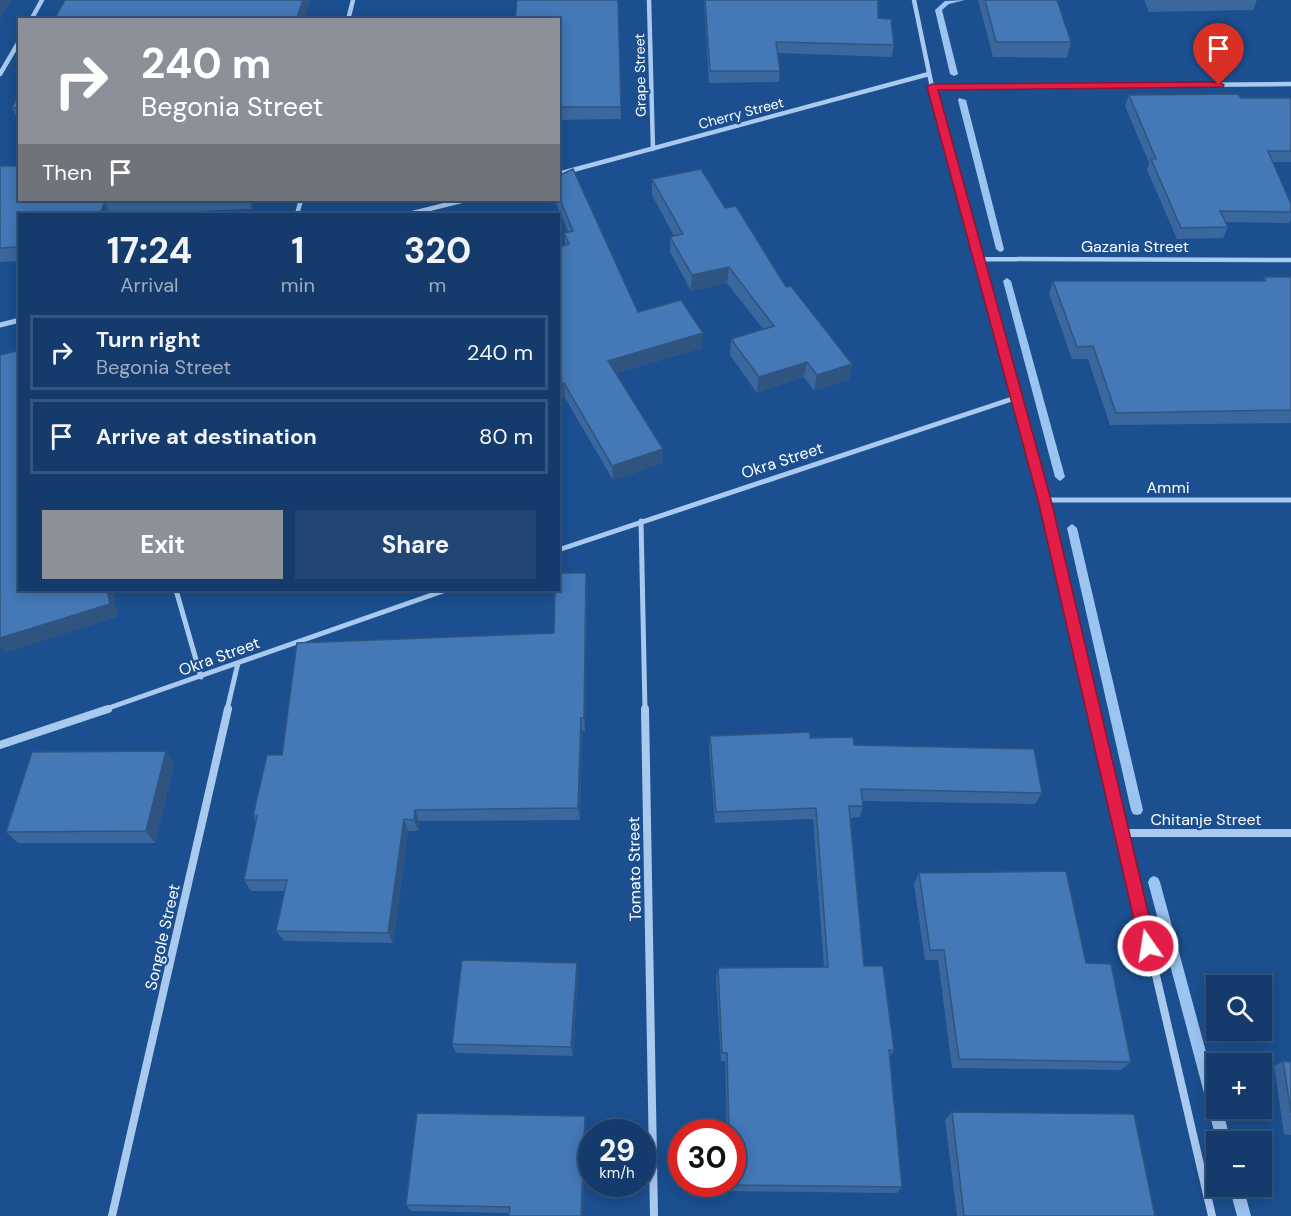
<!DOCTYPE html>
<meta charset="utf-8">
<style>
body{margin:0;font-family:"DM Sans",sans-serif;background:#214673;color:#f1f3f6;height:100vh;display:flex;flex-direction:column;font-size:22px;white-space:nowrap}
*{box-sizing:border-box;margin:0}
p{font-size:20px;color:#9dadc1}
.icon{flex:none;width:33px;height:33px;fill:none;stroke:currentColor;stroke-width:2;stroke-linecap:round;stroke-linejoin:round}
.map{position:relative;flex:1;overflow:hidden}
.sheet{position:absolute;left:18px;top:213px;width:542px;height:378px;display:flex;flex-direction:column;background:#143b6b;border-radius:0px;box-shadow:0 3px 15px #0003,0 0 0 2px #33557e}
.sheet>*{flex:none}
.banner{position:absolute;left:18px;top:18px;width:542px;height:183px;border-radius:0px;box-shadow:0 3px 15px #0003,0 0 0 2px #33557e;background:#8c9099;color:#fff;overflow:hidden}
.fabs{position:absolute;left:1206px;top:975px;display:grid;gap:12px}
.fabs a{display:grid;place-items:center;width:66px;height:66px;border-radius:0px;background:#143b6b;box-shadow:0 3px 15px #0003,0 0 0 2px #33557e;font-size:30px}
.speed{position:absolute;left:578px;top:1119px;display:flex;gap:12px;font-size:30px;font-weight:700;text-align:center}
.speed>*{display:grid;place-content:center;width:78px;height:78px;border-radius:50%;background:#143b6b;box-shadow:0 3px 15px #0003,0 0 0 2px #33557e;line-height:1}
.speed small{font-size:15px;font-weight:400}
.speed .limit{border:9px solid #d22;background:#fff;color:#111}
.pin{position:absolute;display:grid;place-items:center;width:51px;height:51px;color:#fff;margin:-62px -26px;border-radius:50% 50% 50% 0;rotate:-45deg;box-shadow:0 0 6px #0007}
.pin .icon{rotate:45deg}
.me{position:absolute;width:66px;margin:-33px;rotate:347deg;stroke-linejoin:round;filter:drop-shadow(0 0 4px #0008)}
.turn{display:flex;align-items:center;gap:21px;height:126px;padding:0 24px;font-size:27px}
.turn .icon{width:78px;height:78px;stroke-width:2.5}
.turn b{display:block;font-size:42px;line-height:51px}
.then{display:flex;align-items:center;height:57px;padding:0 24px;background:#0003;gap:12px;font-size:22px}
.eta{display:flex;justify-content:space-evenly;align-items:center;height:102px;text-align:center}
.eta b{font-size:36px;font-weight:700;line-height:42px}
.action{display:flex;gap:12px;margin-top:auto;padding:12px 24px}
.action a{flex:1;height:69px;border-radius:0px;background:#8c9099;color:#fff;font-size:24px;font-weight:700;line-height:69px;text-align:center}
.action a+a{background:#214673;color:#f1f3f6}
ul{padding:0;list-style:none}
li{display:flex;align-items:center;gap:18px;height:75px;margin:0 12px 9px;padding:0 12px;border:3px solid #33557e;border-radius:0px}
li div{flex:1}
li b{display:block;font-size:22px}
li em{font-style:normal}
.map>svg:first-child{display:block}
.lines{fill:none;stroke-linecap:round;stroke-linejoin:round}
.stream{fill:#9cc4f0;fill-rule:evenodd}
.street-far2{stroke:#a9c9ee;stroke-width:4.5}
.street-far1{stroke:#a9c9ee;stroke-width:5}
.street{stroke:#a9c9ee;stroke-width:8}
.wall{fill:#3a679d}
.shaded-wall{fill:#305480}
.building{fill:#4478b7;stroke:#305480;stroke-width:1.5}
.route{fill:#e11d48;stroke:#92132f;stroke-width:1.5}
.labels{text-anchor:middle;stroke-width:4.5;stroke-linejoin:round;paint-order:stroke}
.far-street-label{font-size:14px;fill:#fff;stroke:#1b4f8f}
.street-label{font-size:16px;fill:#fff;stroke:#1b4f8f}
</style>
<div class="map">
<svg width="1291" height="1216" viewBox="0 0 1291 1216">
<rect width="100%" height="100%" fill="#1b4f8f"/>
<g class="lines">
<path class="stream" d="M965,0l-16,4 -7,6 16,64 -4,2 -4,-2 -15,-64 10,-9z
M959,98l7,2 38,149 -1,2 -3,1 -4,-3 -38,-149z
M1007,278l4,3 54,196 -5,4 -5,-4 -52,-196z
M1072,524l5,4 66,282 -2,4 -4,1 -4,-1 -2,-4 -64,-282z
M1154,876l4,2 2,4 56,207v19h6l9,34h-14l-69,-260 2,-4z
M1229,1186h14l8,30h-14z"/>
<path class="street-far2" d="M649,0l4,149
M914,0l18,87 62,226
M31,20l11,-20
M348,20l5,-20
M0,74l20,-34
M932,87l359,-3
M558,174l371,-100
M297,214l4,-14
M409,214l56,-14
M978,259l313,1"/>
<path class="street-far1" d="M993,311l52,189 49,210
M0,325l20,-5
M1045,500h246
M641,521l4,189
M558,550l457,-152
M176,590l25,87
M103,710l343,-120
M227,710l11,-47"/>
<path class="street" d="M645,709l9,507
M1094,709l118,507
M0,745l108,-36
M1121,833h170
M112,1216l116,-507"/>
</g>
<path class="wall" d="M618,0l3,119 -63,1v4v-104z
M704,0h174v18l16,27 -2,12 -115,-4 3,18 -1,11 -70,1z
M978,0h79l14,42 -4,16 -74,-1z
M1144,0h113l-4,10 -104,2z
M20,92v30h-1l-7,-14z
M1129,95l112,3h50v64h-19l19,42v15l-2,4 -64,-1 3,5 -5,11 -46,1 -30,-69 2,-7 -24,-57z
M0,166l20,34h234l-2,9 -142,5h-90v47l-20,1z
M558,176l80,136 64,36 -86,25 47,76v14l-50,17 -48,-82 -4,1 -3,-5v-147l7,-2 -1,-12 4,-1 -13,-32h3z
M652,179l73,29 61,79 66,77 -3,15 -35,12 -10,-14 -47,16 -27,-38 1,-16 32,-10 -36,-46 -36,8 -21,-39v-15l4,-1 -22,-41z
M1265,277h26v146l-181,2 -22,-66h-16l-23,-65 4,-13h210z
M587,587l-2,144h-3l-2,89 -161,1 -1,10h-10l-15,112 -109,-2 -8,-10 9,-40h-34l-7,-11 12,-58 -3,-6 29,-61 272,-122z
M710,736l100,2 44,7 188,48 -7,11 -172,-3v5l-3,11 -10,1 14,148 30,84 -4,7 12,130 -5,6 -169,-2v-7h4v-52h-5l-2,-71h-4l-5,-83 2,-10 106,-1 -11,-148 -98,4 -6,-75z
M174,764l-19,79h-137l-12,-11z
M919,873l212,189 -10,8 -169,-2 -14,-108h-13l-11,-76z
M578,973l-5,83 -117,-3 -4,-9z
M1283,1061l8,1v73l-7,-1 -10,-68z
M952,1112l203,104h-198l-12,-96z
M585,1116l1,7 -77,90 -98,-2 -5,-6z"/>
<path class="shaded-wall" d="M0,0h11l-11,19z
M303,0h8l-7,20h-8z
M249,200h5l-2,9z
M105,201l5,13h-10z
M729,267l-2,16 -36,8 1,-16z
M703,333l-1,15 -94,27v-14z
M807,362l-3,15 -47,16 2,-16z
M852,364l-3,15 -35,12 3,-16z
M564,383l1,15 -4,1 -2,-14z
M663,449v14l-50,17 -1,-14z
M586,573l1,14 -2,144 -1,-13z
M107,590h6l5,27 -113,36 -5,-7v-8z
M581,718l1,13 -2,89 -2,-12z
M166,751l8,13 -19,79 -9,-12z
M415,810l4,11 -1,10 -4,-11z
M404,819l4,12 -15,112 -5,-10z
M577,963l1,10 -5,83 -2,-9z
M585,1116l1,7 -3,93h-2z"/>
<path class="building" d="M65,0h238l-7,20h-242z
M517,0h101l3,107h-63v-87h-43z
M705,0h173v18l13,1 3,26 -118,-3 4,29h-70z
M985,0h72l14,42h-75z
M20,92v16h-8z
M1238,94l3,4h50v53h-23l23,53v8l-71,-1 8,16 -47,1 -30,-69h5l-27,-64z
M20,162v38h122l-37,1 -5,13h-80v33l-20,1v-82h18z
M573,169l65,143 43,-12 22,33 -95,28 55,88 -51,17 -48,-83 -5,2 -1,-3v-135l11,-3 -5,-11 9,-2 -15,-36v-19z
M701,169l24,39 11,-2 50,81 5,-1 61,78 -35,11 -10,-13 -48,15 -28,-38 43,-13 -45,-59 -37,8 -22,-38 13,-3 -31,-55z
M1265,277h26v133l-175,3 -23,-67 -16,1 -24,-66h213z
M20,350v240h87l3,14 -110,34v-283z
M558,573h28l-2,145h-3l-3,90 -163,2 -1,10 -10,-1 -16,114 -112,-2 11,-51h-43l13,-64h-4l14,-61h15l15,-112 257,-10 1,-43h3z
M810,732v6l43,-1 1,8 180,4 8,44 -181,-4 2,17h-14l15,160h19l11,84h-5l13,137 -172,-2v-1h2v-52h-3l-2,-79h-5l-4,-85 110,-1 -12,-159 -100,4 -6,-76z
M166,751l-20,80 -140,1 26,-80z
M1066,871l20,92 25,1 20,98 -172,-3 -15,-109h-14l-11,-77z
M462,960l115,3 -6,84 -119,-3z
M1283,1061l8,1v51z
M952,1112l182,2 21,102h-191z
M417,1113l168,3 -4,100h-72l1,-9 -104,-2z"/>
<path class="route" d="M1219,82l5,3 -1,2 -285,3 113,410 105,446 -2,5 -6,3 -6,-3 -2,-5 -102,-446 -111,-413 5,-3z"/>
<g class="labels">
<g class="far-street-label">
<text transform="translate(640 75) rotate(-91)" y="5">Grape Street</text>
<text transform="translate(741 113) rotate(-15)" y="5">Cherry Street</text>
</g>
<g class="street-label">
<text x="1135" y="252">Gazania Street</text>
<text transform="translate(782 460) rotate(-18)" y="6">Okra Street</text>
<text x="1168" y="493">Ammi</text>
<text transform="translate(219 656) rotate(-20)" y="6">Okra Street</text>
<text x="1206" y="825">Chitanje Street</text>
<text transform="translate(634 869) rotate(-91)" y="6">Tomato Street</text>
<text transform="translate(162 937) rotate(-77)" y="6">Songole Street</text>
</g>
</g>
</svg>
<div class="fabs">
<a><svg class="icon" aria-label="search" viewBox="0 0 24 24"><circle cx="10" cy="10" r="6"/><path d="M15 15l6 6"/></svg></a>
<a>+</a>
<a>−</a>
</div>
<div class="speed"><div>29<small>km/h</small></div><div class="limit">30</div></div>
<div class="pin" style="left:1219px;top:85px;background:#d93025"><svg class="icon" aria-label="arrive" viewBox="0 0 24 24"><path d="M6 21V4h12l-3 4 3 4H6"/></svg></div>
<svg class="me" style="left:1148px;top:946px" viewBox="-20 -20 40 40"><circle r="17" fill="#e11d48" stroke="#fff" stroke-width="3"/><path d="M0-11L8 9 0 5-8 9z" fill="#fff"/></svg>
<div class="banner">
<div class="turn"><svg class="icon" aria-label="right" viewBox="0 0 24 24"><path d="M7 20v-9h11M14 6l5 5-5 5"/></svg><div><b>240 m</b>Begonia Street</div></div>
<div class="then">Then<svg class="icon" aria-label="arrive" viewBox="0 0 24 24"><path d="M6 21V4h12l-3 4 3 4H6"/></svg></div>
</div>
<section class="sheet">
<div class="eta">
<div><b>17:24</b><p>Arrival</p></div>
<div><b>1</b><p>min</p></div>
<div><b>320</b><p>m</p></div>
</div>
<ul>
<li><svg class="icon" aria-label="right" viewBox="0 0 24 24"><path d="M7 20v-9h11M14 6l5 5-5 5"/></svg><div><b>Turn right</b><p>Begonia Street</p></div><em>240 m</em></li>
<li><svg class="icon" aria-label="arrive" viewBox="0 0 24 24"><path d="M6 21V4h12l-3 4 3 4H6"/></svg><div><b>Arrive at destination</b></div><em>80 m</em></li>
</ul>
<div class="action"><a>Exit</a><a>Share</a></div>
</section>
</div>
